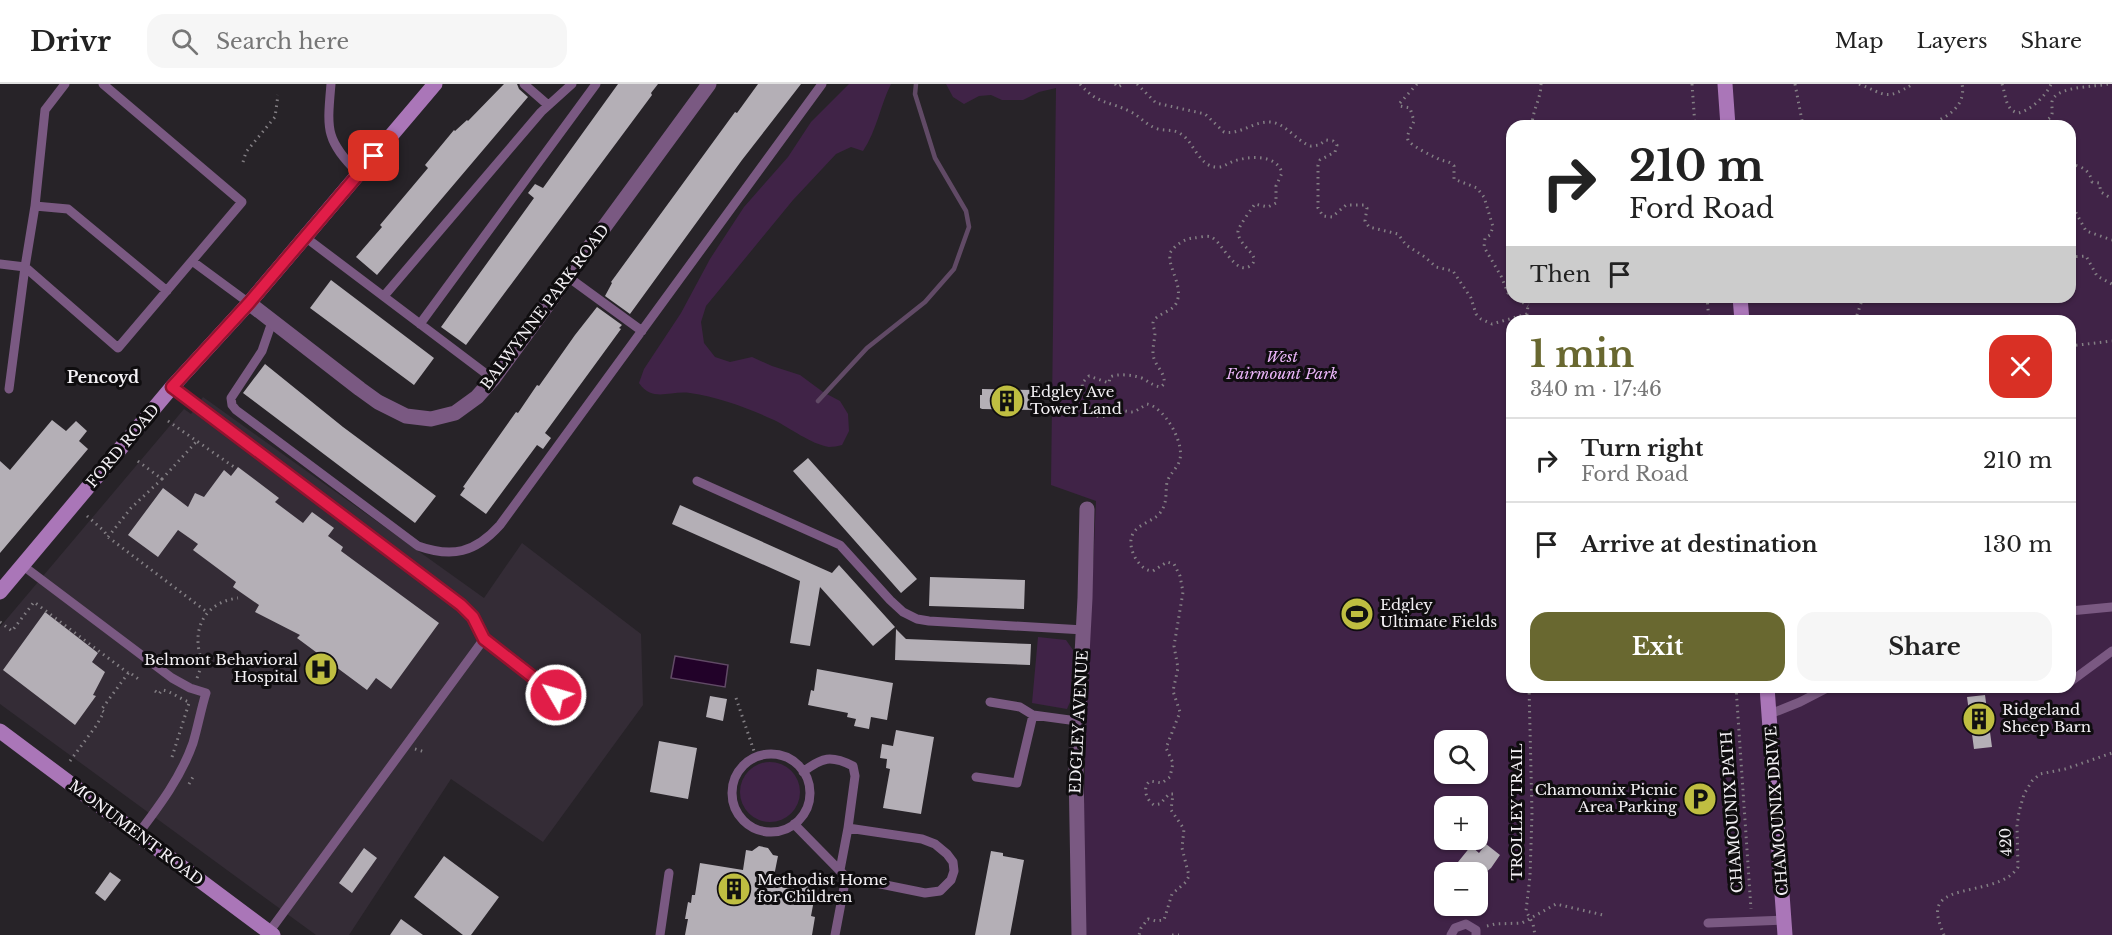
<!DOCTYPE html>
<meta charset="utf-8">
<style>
body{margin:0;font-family:"Libre Baskerville",serif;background:#f6f6f6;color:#222;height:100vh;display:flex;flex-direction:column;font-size:22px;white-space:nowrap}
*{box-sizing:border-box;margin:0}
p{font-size:20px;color:#767676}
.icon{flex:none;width:33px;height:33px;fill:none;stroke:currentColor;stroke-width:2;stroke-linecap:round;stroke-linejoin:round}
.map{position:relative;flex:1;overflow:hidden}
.drawer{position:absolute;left:1506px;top:231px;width:570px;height:378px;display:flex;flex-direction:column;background:#fff;border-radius:18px;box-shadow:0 2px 4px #0004}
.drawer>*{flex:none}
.top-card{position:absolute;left:1506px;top:36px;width:570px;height:183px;border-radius:18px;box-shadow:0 2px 4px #0004;background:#fff;color:#222;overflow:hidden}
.fabs{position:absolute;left:1434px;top:646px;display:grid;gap:12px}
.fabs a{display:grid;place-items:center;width:54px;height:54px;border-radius:12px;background:#fff;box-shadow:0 2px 4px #0004;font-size:30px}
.pin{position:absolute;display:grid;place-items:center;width:51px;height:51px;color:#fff;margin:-26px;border-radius:12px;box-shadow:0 3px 9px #0006}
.me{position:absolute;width:66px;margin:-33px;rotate:308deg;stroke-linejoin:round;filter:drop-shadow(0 0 4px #0008)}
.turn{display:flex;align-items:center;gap:21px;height:126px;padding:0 24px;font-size:27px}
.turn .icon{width:78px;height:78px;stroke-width:2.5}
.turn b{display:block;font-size:42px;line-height:51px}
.then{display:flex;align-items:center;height:57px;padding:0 24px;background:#0003;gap:12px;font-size:22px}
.round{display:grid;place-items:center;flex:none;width:63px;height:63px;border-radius:18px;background:#f6f6f6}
.headline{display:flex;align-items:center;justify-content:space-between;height:102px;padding:0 24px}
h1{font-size:36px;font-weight:700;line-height:45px;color:#696830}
.primary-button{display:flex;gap:12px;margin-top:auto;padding:12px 24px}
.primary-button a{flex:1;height:69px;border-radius:18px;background:#696830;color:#fff;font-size:24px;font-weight:700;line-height:69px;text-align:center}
.primary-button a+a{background:#f6f6f6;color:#222}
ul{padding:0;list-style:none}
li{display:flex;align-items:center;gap:18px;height:84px;padding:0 24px;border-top:2px solid #e0e0e0}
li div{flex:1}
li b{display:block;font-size:22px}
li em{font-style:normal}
header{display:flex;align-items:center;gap:36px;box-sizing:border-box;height:84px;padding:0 30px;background:#fff;border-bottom:2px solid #e0e0e0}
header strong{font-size:28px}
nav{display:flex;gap:33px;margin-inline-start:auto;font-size:21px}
.search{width:420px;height:54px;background:#f6f6f6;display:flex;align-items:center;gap:15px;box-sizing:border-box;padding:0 21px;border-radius:18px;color:#767676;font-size:22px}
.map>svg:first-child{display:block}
.built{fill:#342c36}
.green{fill:#402347;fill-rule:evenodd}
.water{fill:#220229;stroke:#614a66;stroke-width:1.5}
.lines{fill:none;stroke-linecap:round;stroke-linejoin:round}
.stream{stroke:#614a66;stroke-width:4.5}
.building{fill:#b4afb6}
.path{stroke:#837f84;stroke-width:3;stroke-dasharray:1.5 4.5;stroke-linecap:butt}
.lane{stroke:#7a5982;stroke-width:9}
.street{stroke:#7a5982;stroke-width:15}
.secondary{stroke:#aa76b8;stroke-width:15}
.route-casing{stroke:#92132f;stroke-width:15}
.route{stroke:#e11d48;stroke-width:10}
.labels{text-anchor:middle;stroke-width:6;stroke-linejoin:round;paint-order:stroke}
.street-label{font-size:15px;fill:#f4f1f5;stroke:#0f0d0f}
.park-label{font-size:15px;font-style:italic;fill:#eab5f8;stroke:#0f0d0f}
.poi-label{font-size:15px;fill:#f4f1f5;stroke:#0f0d0f;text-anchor:start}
.neighbourhood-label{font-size:16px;font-weight:bold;fill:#f4f1f5;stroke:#0f0d0f}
</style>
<header>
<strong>Drivr</strong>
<div class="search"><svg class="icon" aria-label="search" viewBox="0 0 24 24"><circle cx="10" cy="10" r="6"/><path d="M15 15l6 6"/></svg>Search here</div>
<nav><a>Map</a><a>Layers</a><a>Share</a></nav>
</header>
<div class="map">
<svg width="2112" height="851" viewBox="0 0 2112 851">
<rect width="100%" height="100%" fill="#272328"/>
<path class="built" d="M203,313l281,201 38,-55 119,91 2,71 -100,137 -92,-63 -102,156h-33l-316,-231v-77l184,-218 7,5z"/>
<path class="green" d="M849,0h42c-11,22 -14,46 -28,67l-12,-4 -15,7 -43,46 -87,106 -5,16 3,21 11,14 15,5 22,-5 20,9 28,9 23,17 17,9 8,13 1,17 -7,14c-4,1 -9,2 -13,2 -18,-3 -39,-19 -55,-27 -26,-12 -56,-23 -84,-27 -20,-3 -37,10 -51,-10l5,-14 37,-56 29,-54 34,-52 44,-50 23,-35z
M2112,0v851h-1027l-1,-130 3,-108 9,-196 -45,-16 5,-397 -17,4 -16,8h-21l-11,-5 -12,1 -15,8 -11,-7 -7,-13zM1512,42h558v171h-558zM1512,237h558v366h-558zM1444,657h34v33h-34zM1444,723h34v33h-34zM1444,789h34v33h-34z
M1038,553l28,3 7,10 -3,52 -3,7 -35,-6z
M740 708a30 30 0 1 1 60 0a30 30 0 1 1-60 0Z"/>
<path class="water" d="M675,572l53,9 -3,22 -54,-9z"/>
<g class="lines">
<path class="stream" d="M818,317l49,-53 58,-46 29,-33 15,-42 -3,-16 -31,-53 -20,-64 1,-10"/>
</g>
<path class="building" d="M504,0h13l2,5 9,8 -151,178 -21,-18 26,-30 -2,-2 48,-57 -3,-3 29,-35 1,1 12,-11 1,1z
M618,0h40l-7,9 1,2 -186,250 -25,-18 93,-129 -6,-5 7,-9 8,4z
M758,0h43l-59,76 -112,154 -25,-18 7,-13 -1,-1 124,-170 2,1z
M331,196l103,78 -20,27 -104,-77z
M597,223l25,18 -3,3 2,1 -76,104 6,5 -8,11 -6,-4 -51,69 -26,-19 5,-7 -2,-1 53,-75 2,1 19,-28 2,1 36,-51z
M265,280l78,63 93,69 -21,27 -172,-130z
M982,305l53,1v20l-53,-1 -2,-1v-13h2z
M52,336l14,11 10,-10 11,10 -8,10 9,8 -88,104v-92l10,9z
M808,374l109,121 -16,14 -108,-122z
M238,383l41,31 -4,4 28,21 9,-11 22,16 -6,8 15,11 -2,4 98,72 -48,66 -15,-11 -9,12 -70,-52 3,-3 -45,-23 4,-7 -26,-18 3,-5 -43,-32 5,-6 -20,-14 -20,27 -30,-22 35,-47 25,19 7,-14 9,4 20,-27 7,6z
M680,421l152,68 7,-8 56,62 -22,19 -53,-59 -10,59 -20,-3 10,-62 -128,-57z
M930,493l95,3 -1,29 -95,-3z
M45,528l53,41 -6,9 13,10 -12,23 3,1 -21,29 -72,-55z
M896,545l10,10 125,5 -1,21 -135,-5z
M817,585l76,14 -6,37 -16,-3 -2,12 -15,-3 2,-7 -9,-2 1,-4 -40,-8 3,-15 3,1z
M1985,611l7,52 -18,2 -7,-52z
M710,612l17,3 -4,22 -17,-4z
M896,646l38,7 -13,77 -38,-6 7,-39 -4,-1 1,-9 -7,-1 2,-14 11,2z
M659,657l38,7 -9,51 -38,-7z
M1486,760l14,11 -9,13 -6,5h-29l6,-8 -4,-3 13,-16 8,7z
M759,762l9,2 5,7 5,1 -4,20 43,8 -6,32 4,1 -3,18h-127l3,-16h-3l3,-17 3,1 1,-8h3l5,-32 43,7 3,-20 6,1z
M364,764l13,10 -25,35 -13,-10z
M991,767l12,2v3l21,4 -14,75h-35z
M444,772l55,41 -28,38h-8l-49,-38z
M110,788l11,8 -16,21 -10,-8z
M401,835l22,16h-33z"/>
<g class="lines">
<path class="path" d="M1080,0c18,21 30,17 51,28 10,5 16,14 27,17 8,2 16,0 23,5 13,8 18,33 36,33 6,1 11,-4 17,-6 15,-5 43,-7 48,12l-6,13v17l-8,4 -13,-3c-3,4 -16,22 -17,27 -1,15 26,25 12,35 -15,10 -28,-25 -39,-29 -5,-2 -13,1 -18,1 -9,1 -18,7 -23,15 -2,15 11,29 8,45 -2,13 -15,13 -23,21 -4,4 -1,8 0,13 0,7 -2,12 -2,19 -1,14 13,20 11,33l-3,3c-7,-1 -11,-4 -17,-8 -8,-4 -27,-6 -34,-2l-1,6 -20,-7 -7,7c1,13 7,41 26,32 3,-1 6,-4 9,-5 20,2 12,5 30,-6 17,3 37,37 33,55 -2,9 -10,14 -13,23 -2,12 1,20 -7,31 -7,9 -24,11 -28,23 -5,12 7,35 21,35l14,-9 7,2 6,12 3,16 -9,54 4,22 -5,23 7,21 -14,36 7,15 -3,14 -8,6 -12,-2c-8,6 -4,19 4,24l6,-1 9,-10h4l-2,16 13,19 -2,19 7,28 -3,6 -14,12 -8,26 -8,1 -8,-2 -7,9 -2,7
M1115,0l3,3 5,-3
M1137,0l19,19 49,11 19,18c16,3 30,-11 46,-10 16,1 27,20 41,24l8,-1 7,-5 7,1 4,4 -2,7 -15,8 -2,5v43l5,8 9,1 14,-12h18l3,3 -2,13 4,6 29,7 8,11 19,12 11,10 17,4 18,27 5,16 5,5 11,5 35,-10
M1417,0l-18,20 1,2 10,2 4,13c-2,6 -8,13 -6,19 1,4 23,16 29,18 6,4 12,2 17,8v13l23,9 7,9 9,30 -3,8 -5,3 -1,9 17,29 7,17 20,13
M1692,0l3,42
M1795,0l8,42
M1859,0c28,11 26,17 54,0
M2002,0c4,11 3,26 16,29 12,-2 29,-18 33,-29
M1532,42c0,-15 9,-27 9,-42
M1924,42c19,-6 43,-18 38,-42
M2039,42l12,-9c3,-6 -1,-13 2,-18 7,-13 42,-12 55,-15
M243,78l3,-10 29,-35 3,-22
M2070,80c11,2 20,6 22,18l7,1 2,9 11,7
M2070,118l16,29 26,9
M2070,173l16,-1 11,20 15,8
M1707,213l2,24
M1528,237l-1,-7 2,-17
M1855,237l8,-24
M2070,262l42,-5
M168,337l66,46
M162,395l35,-38
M87,432l17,15 4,6 99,75
M108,453l23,-29 31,-29 -27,-20
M0,538l12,9 22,-29 94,71
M197,594c8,-20 2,-18 1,-36 -1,-25 16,-41 40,-44
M1529,603l3,126 -2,63 -4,35 7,13 2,11
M1736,603l15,222
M155,607l4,3 3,-4c9,1 18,9 27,12
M736,614l20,59
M415,665l10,3
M172,673l18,-57
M70,677l26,-35 8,-14 -3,-2 28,-38 12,9
M189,700l5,-9
M1487,842l8,-2 27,-1 34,-19 47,11
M1172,851h7
M1944,851c-3,-8 -8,-19 -6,-27 5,-24 64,-14 80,-41l-1,-41 2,-14 5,-18 8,-13 8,-7 25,-5 47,-16"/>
<path class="lane" d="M65,0l-20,26 -10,96 -10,61 93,81 124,-146 -139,-118
M331,0c-4,46 -6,56 28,90
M524,0l24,21
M35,122l33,3 99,82
M305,153l188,142
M192,177l57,42
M0,180l25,3 -16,122
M568,193l74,54
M384,212l157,-184 31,-28
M272,238l-10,29 -31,47 1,7 4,5 182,136c34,12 57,7 82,-21l322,-441
M420,240l176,-240
M172,303l289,218 12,12 11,22 72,56
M697,397l143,64 50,55 13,12 14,7 12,2 155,9
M22,481l150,113 18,10 16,5c-5,16 -8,33 -13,50 -12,34 -33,62 -55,91
M2070,527l42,-4
M2070,598l42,-31
M2033,603h20
M990,618l30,5 13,8 44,6
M1770,630l30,-12 29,-15
M732 709a39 39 0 1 1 78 0a39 39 0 1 1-78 0Z
M976,693l41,6 16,-68
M794,740l52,53 79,16 15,-2 11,-11 3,-9 -1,-9 -6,-8 -12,-10 -13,-5 -74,-11 7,-52 -2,-10c-22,-11 -31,-9 -50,6
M840,786l8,-42
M1708,839l76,-3
M269,848l215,-293
M660,851l9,-62
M835,851l11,-58
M1451,851l4,-7 11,-4 10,6v5"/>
<path class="street" d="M249,219l111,86 18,13 28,14 25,3 24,-6 22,-16 16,-18 216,-295
M1079,851l-3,-167 9,-170 2,-89"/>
<path class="secondary" d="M1725,0l3,42
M1740,213l2,24
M0,508l172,-205 77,-84 186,-219
M1767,603l18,248
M0,647l273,204"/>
</g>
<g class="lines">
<g class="route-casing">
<path id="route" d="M374,72l-125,147 -77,84 289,218 12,12 11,22 72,56"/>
</g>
<use href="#route" class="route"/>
</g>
<defs>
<g id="building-disc" transform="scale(1.725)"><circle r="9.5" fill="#bfbe41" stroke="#0f0d0f"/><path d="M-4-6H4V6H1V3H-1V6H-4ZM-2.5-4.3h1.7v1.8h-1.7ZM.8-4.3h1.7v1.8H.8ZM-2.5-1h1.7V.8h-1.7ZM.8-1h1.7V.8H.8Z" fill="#111"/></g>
<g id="stadium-disc" transform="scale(1.725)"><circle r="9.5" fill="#bfbe41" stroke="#0f0d0f"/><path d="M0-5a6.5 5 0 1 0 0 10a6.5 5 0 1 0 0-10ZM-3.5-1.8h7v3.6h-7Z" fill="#111"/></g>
<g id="hospital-disc" transform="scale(1.725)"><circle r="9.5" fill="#bfbe41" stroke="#0f0d0f"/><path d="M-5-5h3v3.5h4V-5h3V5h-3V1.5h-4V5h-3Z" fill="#111"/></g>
<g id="parking-disc" transform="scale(1.725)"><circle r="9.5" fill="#bfbe41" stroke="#0f0d0f"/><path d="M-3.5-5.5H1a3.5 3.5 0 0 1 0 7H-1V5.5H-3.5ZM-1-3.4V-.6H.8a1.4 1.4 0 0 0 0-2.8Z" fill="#111"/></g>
</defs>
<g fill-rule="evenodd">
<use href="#building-disc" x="1007" y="317"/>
<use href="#stadium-disc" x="1357" y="530"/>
<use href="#hospital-disc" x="321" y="585"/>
<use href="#building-disc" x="1979" y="635"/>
<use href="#parking-disc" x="1700" y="715"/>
<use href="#building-disc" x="734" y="805"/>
</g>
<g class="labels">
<g class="street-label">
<text transform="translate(545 223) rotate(-53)" y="5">BALWYNNE PARK ROAD</text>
<text transform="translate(123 362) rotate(-50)" y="5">FORD ROAD</text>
<text transform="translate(1079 638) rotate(-87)" y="5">EDGLEY AVENUE</text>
<text transform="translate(1777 727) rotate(-94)" y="5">CHAMOUNIX DRIVE</text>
<text transform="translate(1517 728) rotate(-90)" y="5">TROLLEY TRAIL</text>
<text transform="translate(1732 728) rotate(-94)" y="5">CHAMOUNIX PATH</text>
<text transform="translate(136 749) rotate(37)" y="5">MONUMENT ROAD</text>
<text transform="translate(2006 758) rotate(-92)" y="5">420</text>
</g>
<g class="park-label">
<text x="1282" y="278">West<tspan x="1282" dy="17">Fairmount Park</tspan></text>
</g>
<g class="poi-label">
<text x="1030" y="313">Edgley Ave<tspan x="1030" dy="17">Tower Land</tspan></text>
<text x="1380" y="526">Edgley<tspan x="1380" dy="17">Ultimate Fields</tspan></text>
<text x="298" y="581" text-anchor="end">Belmont Behavioral<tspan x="298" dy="17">Hospital</tspan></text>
<text x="2002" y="631">Ridgeland<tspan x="2002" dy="17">Sheep Barn</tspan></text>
<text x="1677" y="711" text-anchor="end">Chamounix Picnic<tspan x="1677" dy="17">Area Parking</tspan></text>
<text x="757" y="801">Methodist Home<tspan x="757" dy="17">for Children</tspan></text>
</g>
<g class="neighbourhood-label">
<text x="103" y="299">Pencoyd</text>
</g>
</g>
</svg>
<div class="fabs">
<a><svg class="icon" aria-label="search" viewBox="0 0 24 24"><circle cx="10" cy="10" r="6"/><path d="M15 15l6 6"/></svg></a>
<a>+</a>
<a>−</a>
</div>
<div class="pin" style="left:374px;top:72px;background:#d93025"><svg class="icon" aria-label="arrive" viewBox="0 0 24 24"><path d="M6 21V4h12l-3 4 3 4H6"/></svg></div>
<svg class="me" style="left:556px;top:611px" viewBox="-20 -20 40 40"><circle r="17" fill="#e11d48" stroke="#fff" stroke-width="3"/><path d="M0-11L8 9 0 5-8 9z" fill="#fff"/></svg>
<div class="top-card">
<div class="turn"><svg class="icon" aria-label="right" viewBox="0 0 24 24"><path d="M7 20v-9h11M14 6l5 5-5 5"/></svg><div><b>210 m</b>Ford Road</div></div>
<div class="then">Then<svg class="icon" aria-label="arrive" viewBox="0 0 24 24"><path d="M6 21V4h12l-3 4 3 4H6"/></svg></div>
</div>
<section class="drawer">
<div class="headline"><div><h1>1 min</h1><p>340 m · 17:46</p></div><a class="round" style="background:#d93025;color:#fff"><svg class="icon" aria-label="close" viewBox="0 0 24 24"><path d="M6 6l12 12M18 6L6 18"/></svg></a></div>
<ul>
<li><svg class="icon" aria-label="right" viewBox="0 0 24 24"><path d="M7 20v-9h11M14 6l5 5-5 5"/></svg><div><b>Turn right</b><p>Ford Road</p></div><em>210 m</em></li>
<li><svg class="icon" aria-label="arrive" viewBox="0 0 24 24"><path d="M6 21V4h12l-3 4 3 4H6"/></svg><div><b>Arrive at destination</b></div><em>130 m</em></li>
</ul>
<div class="primary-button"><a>Exit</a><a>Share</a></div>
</section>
</div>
